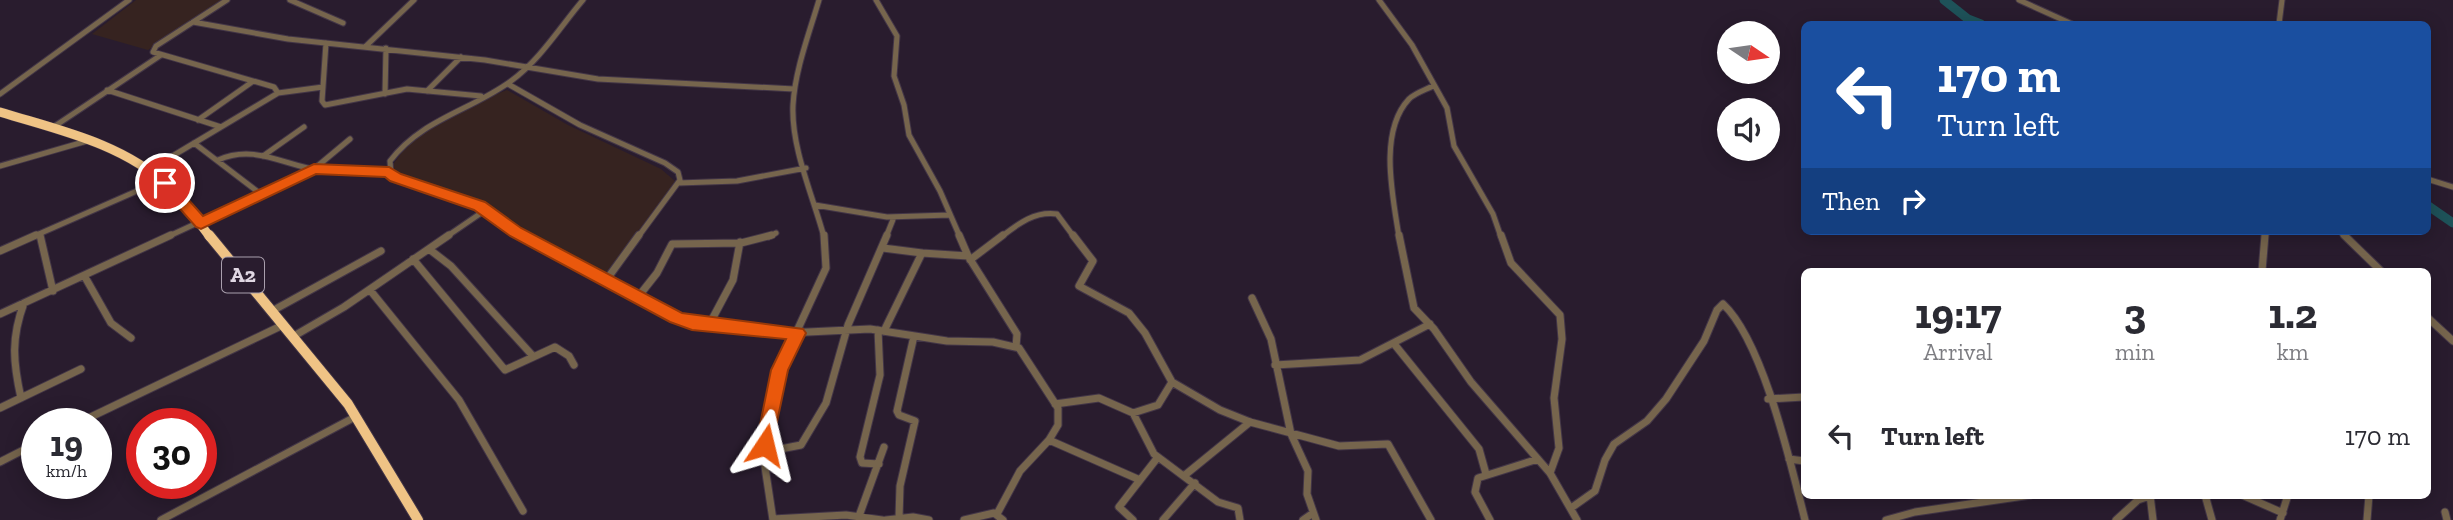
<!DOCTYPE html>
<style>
body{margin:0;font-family:"Zilla Slab",serif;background:#f2f2f3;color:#2b2b33;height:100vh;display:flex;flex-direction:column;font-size:26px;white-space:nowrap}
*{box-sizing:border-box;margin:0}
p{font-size:23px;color:#7c7c81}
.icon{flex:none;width:38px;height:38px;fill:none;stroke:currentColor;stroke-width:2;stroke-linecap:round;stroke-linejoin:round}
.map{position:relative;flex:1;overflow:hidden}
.side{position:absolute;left:1801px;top:268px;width:630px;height:231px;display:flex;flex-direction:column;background:#fff;border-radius:10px;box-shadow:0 4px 18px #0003}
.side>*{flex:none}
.banner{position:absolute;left:1801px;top:21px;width:630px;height:214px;border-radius:10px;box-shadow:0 4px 18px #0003;background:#1a4fa0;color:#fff;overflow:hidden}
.needle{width:46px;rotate:103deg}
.fabs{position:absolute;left:1717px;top:21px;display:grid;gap:14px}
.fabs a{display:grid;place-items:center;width:63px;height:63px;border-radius:50%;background:#fff;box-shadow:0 4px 18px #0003;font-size:35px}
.speed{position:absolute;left:21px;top:408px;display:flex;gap:14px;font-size:35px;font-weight:700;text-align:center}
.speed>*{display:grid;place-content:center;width:91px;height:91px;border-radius:50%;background:#fff;box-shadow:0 4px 18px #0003;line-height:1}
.speed small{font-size:18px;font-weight:400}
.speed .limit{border:10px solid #d22;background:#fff;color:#111}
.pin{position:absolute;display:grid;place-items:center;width:60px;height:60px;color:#fff;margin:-30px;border:4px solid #fff;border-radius:50%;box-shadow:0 2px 7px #0007}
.me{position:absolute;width:77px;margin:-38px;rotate:10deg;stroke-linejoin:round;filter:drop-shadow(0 0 5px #0008)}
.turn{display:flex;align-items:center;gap:24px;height:147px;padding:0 21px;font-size:32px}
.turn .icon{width:91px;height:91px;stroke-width:2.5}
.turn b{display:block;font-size:49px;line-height:60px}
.then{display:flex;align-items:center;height:66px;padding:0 21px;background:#0003;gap:14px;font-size:26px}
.eta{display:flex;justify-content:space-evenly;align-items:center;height:119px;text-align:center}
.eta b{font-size:42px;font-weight:700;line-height:49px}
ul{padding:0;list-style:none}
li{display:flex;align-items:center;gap:21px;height:98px;padding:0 21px}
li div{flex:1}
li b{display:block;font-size:26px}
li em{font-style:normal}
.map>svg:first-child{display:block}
.education{fill:#362320}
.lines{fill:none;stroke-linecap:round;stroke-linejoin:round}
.river{stroke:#1e5259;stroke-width:9}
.minor-far1-casing{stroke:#433647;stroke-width:7}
.minor-casing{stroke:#433647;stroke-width:9}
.highway-far1-casing{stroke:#433647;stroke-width:10}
.highway-casing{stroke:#433647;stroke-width:12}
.minor-far1{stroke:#76654d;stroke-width:5}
.minor{stroke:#76654d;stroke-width:7}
.highway-far1{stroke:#efc385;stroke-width:9}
.highway{stroke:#efc385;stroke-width:10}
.route{fill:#ea580c;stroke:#983908;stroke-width:2}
.labels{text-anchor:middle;stroke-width:7;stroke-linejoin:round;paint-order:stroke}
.shield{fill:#291c2e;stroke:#a99fad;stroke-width:2}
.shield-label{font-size:21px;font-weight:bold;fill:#e0d7e3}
</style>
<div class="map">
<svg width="2453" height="520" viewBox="0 0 2453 520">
<rect width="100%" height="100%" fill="#291c2e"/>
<path class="education" d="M136,0h89l-77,50 -56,-16z
M507,90l61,35 93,44 14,12 -8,15 -60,79 -135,-75 -74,-19 -11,-8 20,-28 25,-18 42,-24z"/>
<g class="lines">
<path class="river" d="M1944,0l24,19 13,5
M2427,205l26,18"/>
<g class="minor-far1-casing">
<path id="minor-far1" d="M290,0l53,23
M819,0c-10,34 -24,70 -26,105 -2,43 20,91 31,132
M876,0l21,36 -3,40 10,29 5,30 31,56 20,46
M1379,0l33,45 35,63 7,38 39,68 8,23
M2019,0l53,24
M193,22l95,17 197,21 113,19 196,10
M2279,24l3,-24
M326,43l-4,58 3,4 82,-16 74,7
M366,46l48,-46
M508,84l72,41 85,38 13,9 2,8 -42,57
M107,90l114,37
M427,91l34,-34
M278,93l45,-6
M0,94l129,-94
M385,94l1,-46
M198,120l54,-38
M52,128l109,-73
M194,143l68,52
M263,156l41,-29
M218,160c38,-17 68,7 106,11 21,1 43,-2 65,1
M0,166l87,-25
M149,170l129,-77 -4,-6 -121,-35 3,-6 71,-46
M2427,179l26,8
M678,183l59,-2 69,-13
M815,205l72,12 63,-2
M2340,231l6,6
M32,237l130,-57
M167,237l147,-68 36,-30
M446,237l38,-26
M523,237l-44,-31 -88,-32 -1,-13c32,-42 80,-50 121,-80 29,-21 49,-54 72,-81
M769,237l7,-4
M886,237l8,-20
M1001,237c17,-13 33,-26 56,-23l17,23
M1399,237c-6,-40 -21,-105 10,-138 6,-6 16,-9 24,-13
M2265,237v-6"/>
</g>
<g class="minor-casing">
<path id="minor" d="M40,235l13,56
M520,235l149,79 24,9 94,10 83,-4 77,12 46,1 26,6 39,60v17l-9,15 -29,31 -23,43
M959,235l9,21 49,78 -1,13
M1073,235l20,26 -14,25 50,27 16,20 27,49 48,28 30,12 89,24 49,-2 43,76
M1399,235l15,73 20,21 37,53 79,91 27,47
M1501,235l10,28 49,52 2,24 -8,59 5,50 -9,25
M2344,235l37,36
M883,248l39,5 -38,78
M429,249l22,17 81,89
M0,251l36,-16
M922,253l46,3
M413,259l92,111 50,-23 14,9 5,9
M970,260l33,-25
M2262,271l3,-36
M85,277l26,46 20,15
M607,279l32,-44
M370,290l89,110 64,111
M638,297l19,-24 15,-29 69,-1 31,-8
M1252,298l19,41 20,95 17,37 -1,23 9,26
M272,311l109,-60
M0,314l171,-79
M2427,317l26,24
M709,325l24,-45 7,-38
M878,330l2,45 -20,82 2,6 17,1
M294,336l50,-29 105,-72
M1395,345l84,104 7,25
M1275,365l85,-5 70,-36
M21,398c-8,-36 -10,-60 3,-95
M1768,399l36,-2
M1055,404l44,-6 34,15 25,-8 14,-23
M0,408l81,-39
M1133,413l21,41 64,48 20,6 2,12
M76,424l207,-99
M1049,440l91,40
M765,452l36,-7 25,-42 22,-78 39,-90
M1789,459l15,2
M0,462l37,-19
M1185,475l65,-53
M2150,495l3,25
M2205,495l7,25
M2242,495l41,18
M1571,508l24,-17 10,-31 9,-16 33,-23 19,-22 38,-58 13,-31 6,-6c40,37 68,161 82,216
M2445,512l2,8
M859,516l25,-69
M899,518l1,-32 15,-65 -16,-6 -2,-4 17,-75
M773,519l73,-4 36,5
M161,520l194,-103
M773,520l-8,-53 8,-72 11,-36 42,-91 -2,-33
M886,520l27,-3 16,3
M964,520l30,-7 9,7
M1133,520l-14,-13 39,-50
M1163,520l32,-37
M1303,520l10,-7
M1490,520l-15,-28 3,-14 60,-19
M1886,520l29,-8 116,-17
M2116,520l22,-20 12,-4
M2280,520l8,-25
M2367,520l2,-25"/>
</g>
<g class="highway-far1-casing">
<path id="highway-far1" d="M0,112c58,18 122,31 168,74 16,15 29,34 42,51"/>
</g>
<g class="highway-casing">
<path id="highway" d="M209,235l139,169 70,116"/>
</g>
<use href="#minor-far1" class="minor-far1"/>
<use href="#minor" class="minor"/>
<use href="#highway-far1" class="highway-far1"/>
<use href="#highway" class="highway"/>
</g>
<path class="route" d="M314,164l75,3 12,7 84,28 36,26 161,85 121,16 3,4 -18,37 -17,80 -6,3 -9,-8 15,-75 15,-31 -94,-9 -22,-8 -160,-86 -36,-26 -84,-29 -5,-4 -69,-3 -115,55 -5,-2 -39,-44 2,-4h11l33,37z"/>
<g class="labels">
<rect class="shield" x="222" y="257.5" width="42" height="35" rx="5"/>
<g class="shield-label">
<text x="243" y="282">A2</text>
</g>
</g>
</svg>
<div class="fabs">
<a><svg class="needle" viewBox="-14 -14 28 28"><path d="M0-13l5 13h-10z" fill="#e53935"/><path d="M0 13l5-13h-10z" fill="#7c7c81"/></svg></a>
<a><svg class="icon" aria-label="sound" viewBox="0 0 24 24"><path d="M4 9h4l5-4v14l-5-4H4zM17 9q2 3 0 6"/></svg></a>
</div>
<div class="speed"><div>19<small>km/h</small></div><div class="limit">30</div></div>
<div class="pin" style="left:165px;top:183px;background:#d93025"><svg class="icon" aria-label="arrive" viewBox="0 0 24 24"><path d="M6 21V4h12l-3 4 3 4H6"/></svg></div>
<svg class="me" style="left:765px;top:445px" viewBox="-20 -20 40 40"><path d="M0-17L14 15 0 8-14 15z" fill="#ea580c" stroke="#fff" stroke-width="4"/></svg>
<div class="banner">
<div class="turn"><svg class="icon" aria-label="left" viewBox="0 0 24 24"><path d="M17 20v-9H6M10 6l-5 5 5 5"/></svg><div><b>170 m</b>Turn left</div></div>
<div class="then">Then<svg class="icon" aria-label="right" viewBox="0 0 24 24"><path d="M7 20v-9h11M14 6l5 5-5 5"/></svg></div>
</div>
<section class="side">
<div class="eta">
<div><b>19:17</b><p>Arrival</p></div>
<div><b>3</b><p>min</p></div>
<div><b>1.2</b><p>km</p></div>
</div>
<ul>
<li><svg class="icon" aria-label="left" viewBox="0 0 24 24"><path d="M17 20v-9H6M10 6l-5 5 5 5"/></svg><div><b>Turn left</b></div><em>170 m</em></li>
</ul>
</section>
</div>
